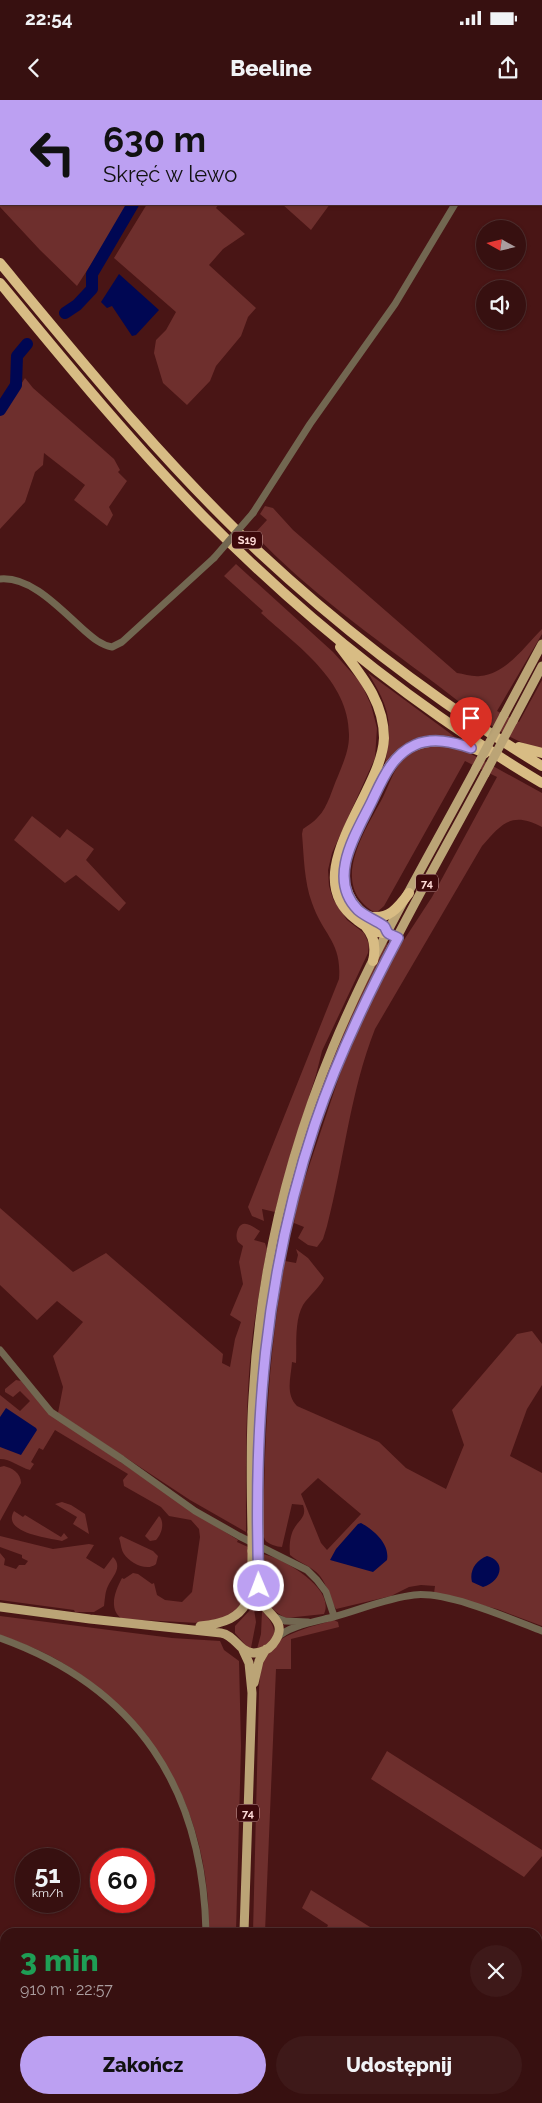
<!DOCTYPE html>
<html lang="pl">
<meta charset="utf-8">
<style>
body{margin:0;font-family:Raleway,sans-serif;background:#3e1919;color:#f1f3f6;height:100vh;display:flex;flex-direction:column;font-size:19px;white-space:nowrap}
*{box-sizing:border-box;margin:0}
p{font-size:16px;color:#aa9d9f}
.icon{flex:none;width:28px;height:28px;fill:none;stroke:currentColor;stroke-width:2;stroke-linecap:round;stroke-linejoin:round}
.map{position:relative;flex:1;overflow:hidden}
.drawer{position:absolute;left:0px;top:1828px;width:542px;height:176px;display:flex;flex-direction:column;background:#371010;border-radius:15px 15px 0 0;box-shadow:0 1px 4px #0004,0 0 0 1px #513030}
.drawer>*{flex:none}
.hud{position:absolute;left:0px;top:0px;width:542px;height:105px;box-shadow:0 1px 4px #0004,0 0 0 1px #513030;background:#bca0f2;color:#111;overflow:hidden}
.needle{width:32px;rotate:278deg}
.fabs{position:absolute;left:476px;top:120px;display:grid;gap:10px}
.fabs a{display:grid;place-items:center;width:50px;height:50px;border-radius:50%;background:#371010;box-shadow:0 1px 4px #0004,0 0 0 1px #513030;font-size:25px}
.speed{position:absolute;left:15px;top:1748px;display:flex;gap:10px;font-size:25px;font-weight:700;text-align:center}
.speed>*{display:grid;place-content:center;width:65px;height:65px;border-radius:50%;background:#371010;box-shadow:0 1px 4px #0004,0 0 0 1px #513030;line-height:1}
.speed small{font-size:12px;font-weight:400}
.speed .limit{border:8px solid #d22;background:#fff;color:#111}
.pin{position:absolute;display:grid;place-items:center;width:42px;height:42px;color:#fff;margin:-51px -21px;border-radius:50% 50% 50% 0;rotate:-45deg;box-shadow:0 0 5px #0007}
.pin .icon{rotate:45deg}
.me{position:absolute;width:55px;margin:-28px;rotate:359deg;stroke-linejoin:round;filter:drop-shadow(0 0 4px #0008)}
.turn{display:flex;align-items:center;gap:18px;height:105px;padding:0 20px;font-size:22px}
.turn .icon{width:65px;height:65px;stroke-width:2.5}
.turn b{display:block;font-size:35px;line-height:42px}
.round{display:grid;place-items:center;flex:none;width:52px;height:52px;border-radius:26px;background:#3e1919}
.summary{display:flex;align-items:center;justify-content:space-between;height:85px;padding:0 20px}
h1{font-size:30px;font-weight:800;line-height:38px;color:#1e9e55}
.button{display:flex;gap:10px;margin-top:auto;padding:10px 20px}
.button a{flex:1;height:58px;border-radius:30px;background:#bca0f2;color:#111;font-size:20px;font-weight:800;line-height:58px;text-align:center}
.button a+a{background:#3e1919;color:#f1f3f6}
.status{display:flex;justify-content:space-between;align-items:center;height:35px;padding:0 25px;background:#371010;direction:ltr}
.status svg{height:14px;fill:currentColor}
header{display:flex;justify-content:space-between;align-items:center;height:65px;padding:0 20px;background:#371010;font-size:22px;font-weight:800}
.map>svg:first-child{display:block}
.green{fill:#6e2f2d;fill-rule:evenodd}
.water{fill:#000753}
.lines{fill:none;stroke-linecap:round;stroke-linejoin:round}
.river{stroke:#000753;stroke-width:12}
.minor{stroke:#726751;stroke-width:7}
.major{stroke:#bba476;stroke-width:9}
.highway{stroke:#d8bc84;stroke-width:10}
.minor-bridge{stroke:#726751;stroke-width:7}
.major-bridge{stroke:#bba476;stroke-width:9}
.route-casing{stroke:#7a689d;stroke-width:12}
.route{stroke:#bca0f2;stroke-width:9}
.labels{text-anchor:middle;stroke-width:5;stroke-linejoin:round;paint-order:stroke}
.shield{fill:#3d090b;stroke:#c59c9a;stroke-width:1}
.shield-label{font-size:11px;font-weight:bold;fill:#ffdbd8}
</style>
<div class="status"><b>22:54</b><svg viewBox="0 0 49 12"><path d="M0 12V9h3v3zM5 12V6h3v6zM10 12V3h3v9zM15 12V0h3v12zM26 1h20v11H26zM47 4h2v5h-2z"/></svg></div>
<header><svg class="icon" aria-label="back" viewBox="0 0 24 24"><path d="M15 5l-7 7 7 7"/></svg>Beeline<svg class="icon" aria-label="share" viewBox="0 0 24 24"><path d="M12 15V3M7 8l5-5 5 5M5 13v7h14v-7"/></svg></header>
<div class="map">
<svg width="542" height="2003" viewBox="0 0 542 2003">
<rect width="100%" height="100%" fill="#491515"/>
<path class="green" d="M1,5v99h129l-53,82 -37,-36 -40,-43z
M147,104h72l-3,4 29,26 -22,15 -14,16 47,43 -8,9 -7,19 -25,30 -6,15 -23,24 -24,-22 -9,-30 2,-13 10,-10 10,-18 -62,-54z
M282,104h48l-19,26z
M25,278l8,10 81,71 6,11 -2,2 9,9 -18,26 4,8 -6,11 -33,-26 11,-15 -41,-32 -1,12 -8,7 -10,30 -25,27v-113z
M265,406l8,2 20,22 164,143c7,1 16,4 23,3 26,-2 45,-30 62,-47v5l-45,77 22,11 23,-42v69c-38,-8 -75,-42 -106,-65 -64,-48 -127,-92 -182,-150l13,-14 -7,-6z
M236,464l97,88 28,31 10,22 6,23 -2,30 -43,95 -4,17 1,16 4,13 14,21 17,13 5,11 -1,9 -46,98 -6,24 -26,81 -15,56 -13,-3 2,12 -12,-5 -4,-9 91,-228c3,-37 -16,-44 -27,-76 -8,-22 -8,-46 -10,-69l1,-5c5,-4 11,-7 15,-12 10,-10 14,-28 20,-41 5,-13 11,-25 11,-40 1,-55 -52,-90 -88,-123l2,-2 -39,-35z
M368,573l87,64c-37,-4 -45,-1 -70,27 8,-40 5,-56 -17,-91z
M437,645l25,4 80,44v34c-30,-16 -40,-4 -60,19l-107,183c-25,63 -31,132 -48,197l-4,13 -6,8 -9,-2 -10,-7 6,-11 -10,-4 4,-24 43,-128 42,-99 49,-75 65,-120 -32,-16 -81,145 -8,7c-49,-27 -11,-82 7,-116 6,-12 11,-28 20,-38 9,-10 22,-11 34,-14z
M32,716l28,22 7,-9 27,20 -8,11 40,43 -7,8 -43,-36 -11,8 -51,-43z
M386,843l2,1 -47,97 -59,189 -3,-1c14,-53 27,-107 48,-158 17,-43 38,-86 59,-128z
M0,1108l73,64 33,-19 117,101 -1,9 8,4 5,-28 6,-17 -11,-7 13,-31 -4,-22 4,-16 -5,-4c-2,-4 -2,-8 0,-13 5,-11 15,-2 22,2l-6,9 11,3 2,6c-5,27 -10,55 -14,83 -8,66 -7,133 -7,200l-56,-32 -132,-87 5,-26 -10,-31 30,-34 -26,-21 -20,19 -37,-35z
M296,1149l12,9 16,20c-2,7 -16,19 -21,27 -9,16 -6,41 -7,58l-4,-1c-1,15 -7,32 5,44l82,36 27,26 40,21 18,-44 -12,-35 65,-76 15,-3 10,13v41l-15,24 -17,47 32,17v153l-45,-17 -63,-16 1,-7 -14,-1 -12,2 -18,9 -55,13c-7,-10 -8,-23 -16,-33 -8,-10 -21,-13 -30,-21 -1,-9 0,-21 5,-28 5,-8 12,-11 8,-22l-11,-1 -10,43c-5,0 -14,-3 -17,-7 -5,-10 -2,-38 -1,-50 2,-79 7,-151 21,-229l11,2 2,-8zM318,1378l43,36 -34,36 -6,-7 -20,-49z
M16,1280l5,1c26,33 64,56 98,80 39,27 78,54 119,79l-1,2 11,5 1,30 -4,24 -15,15 -31,7 -77,-4c-14,-10 -7,-28 0,-41l2,1 9,-6 5,1 14,10 2,-1 3,12 8,5 17,2 10,-10 8,-55 -1,-8 -8,-9 -22,-4 -8,-9 -37,-21 -1,-6 5,-6 -73,-44 -12,20 -4,-2 -8,14 3,2 -4,6c-11,-3 -19,-11 -30,-11v-64l20,16 10,-10 -10,-10 -7,6 -8,-5v-3z
M4,1366c8,2 17,7 17,17l-21,38v-54z
M62,1402l9,3 14,9 4,20 -16,-10 4,-7 -22,-13z
M14,1411l9,6 2,-2 36,22 3,-4 4,5 -6,3c-13,-3 -61,-8 -48,-30z
M159,1416c6,6 3,18 -3,24l-6,1 -5,-5z
M0,1436l53,13 36,-5 5,1 -8,13 18,11 9,-12c10,10 0,19 -5,29 -3,6 -3,13 -4,20l-10,6h-19l-1,-2 -74,-10v-47l5,6 -1,6 12,4 3,-4h6l3,-4 -6,-3v-3l-22,-8z
M121,1436l32,15 5,5 -2,8c-9,8 -26,-1 -32,-10 -3,-4 -3,-11 -5,-16z
M263,1454c19,4 73,34 61,60l-38,4c-29,-14 -23,-37 -23,-64z
M254,1509l2,13 -5,26h-3l-13,-15v-7l15,-16z
M262,1511c15,15 19,30 -5,38l4,-15z
M0,1516l172,22 48,3 4,9 15,11 2,85 -5,186h-28c0,-13 1,-28 -1,-41 -10,-100 -64,-182 -151,-232 -18,-10 -37,-17 -56,-24z
M334,1520l4,2 1,5 -48,12v30h-15l-11,263h-12l6,-240c0,-10 1,-21 4,-31 7,-26 48,-34 71,-41z
M387,1651l155,99v6l-18,21 -153,-98z
M311,1790l67,42h-53l3,-7 -26,-17z
M151,1999h82v4h-83z"/>
<path class="water" d="M119,174l40,36 -23,25 -4,1 -20,-30 -5,2 -6,-6z
M6,1308l30,20 1,2 -16,25 -21,-8v-30z
M361,1423c13,7 29,21 26,37l-14,12 -43,-12 6,-11 22,-25z
M487,1456c21,6 13,26 -4,31l-11,-5c-3,-11 4,-22 15,-26z"/>
<g class="lines">
<path class="river" d="M200,1l1,-1
M0,4l1,-3
M65,213l12,-8 15,-16v-15l3,-5 38,-65
M0,310l16,-25 1,-29 10,-12"/>
<path class="minor" d="M517,1l1,-1
M253,413l57,-89 85,-120 60,-100
M0,479c32,-3 62,32 85,52 8,7 16,14 27,16l10,-5 92,-84
M0,1250l51,62 71,47 73,52 44,25 68,34 10,10 9,12 8,24
M275,1517l10,4 23,1
M0,1538c137,49 203,151 206,294
M276,1539c10,-13 42,-18 57,-22 26,-7 54,-19 81,-22 33,-4 97,24 128,36
M88,1999l27,4
M14,2003l22,-4
M147,2003v-4"/>
<path class="major" d="M504,615l38,-71
M513,621l29,-55
M252,1432c-1,-44 -2,-89 1,-134 6,-120 34,-240 80,-351 40,-97 94,-187 143,-279
M259,1436c0,-44 -1,-87 1,-130 5,-96 25,-192 55,-282 41,-123 109,-236 170,-350
M0,1507l90,12 131,14c14,2 17,18 32,20 7,0 15,-3 20,-9 19,-24 -11,-31 -14,-47 -2,-14 0,-29 0,-43
M200,1526c53,-5 52,-30 52,-75
M243,1550l6,13 3,30 -8,239
M254,1583l5,-22 7,-12
M242,2003v-4"/>
<path class="highway" d="M0,163c82,99 165,201 259,289 87,81 181,152 283,214
M0,183c66,80 133,162 206,236 101,102 213,191 336,264
M340,547c21,28 44,54 44,91 -2,56 -89,136 -27,182 9,7 20,14 31,13
M519,647l23,6
M368,816c20,5 30,-8 41,-23
M366,827c9,10 10,21 7,34
M388,833c-3,-7 -8,-8 -14,-12 -15,-9 -25,-20 -29,-38 -4,-24 10,-47 20,-68 8,-17 15,-36 26,-51 24,-31 62,-25 94,-11"/>
<path class="minor-bridge" d="M214,458l39,-45"/>
<path class="major-bridge" d="M476,668l28,-53
M485,674l28,-53
M252,1451v-19
M259,1454v-18"/>
</g>
<g class="lines">
<g class="route-casing">
<path id="route" d="M259,1486c-6,-160 5,-310 56,-462 22,-65 51,-126 83,-186 -3,-2 -8,-3 -10,-5 -2,-2 -2,-5 -4,-7 -8,-6 -18,-9 -26,-16 -32,-32 -1,-78 14,-109 10,-21 20,-46 43,-56 18,-8 38,-3 56,3"/>
</g>
<use href="#route" class="route"/>
</g>
<g class="labels">
<g class="shield">
<rect x="232" y="431.5" width="30" height="17" rx="4"/>
<rect x="416" y="774.5" width="22" height="17" rx="4"/>
<rect x="237" y="1704.5" width="22" height="17" rx="4"/>
</g>
<g class="shield-label">
<text x="247" y="444">S19</text>
<text x="427" y="787">74</text>
<text x="248" y="1717">74</text>
</g>
</g>
</svg>
<div class="fabs">
<a><svg class="needle" viewBox="-14 -14 28 28"><path d="M0-13l5 13h-10z" fill="#e53935"/><path d="M0 13l5-13h-10z" fill="#aa9d9f"/></svg></a>
<a><svg class="icon" aria-label="sound" viewBox="0 0 24 24"><path d="M4 9h4l5-4v14l-5-4H4zM17 9q2 3 0 6"/></svg></a>
</div>
<div class="speed"><div>51<small>km/h</small></div><div class="limit">60</div></div>
<div class="pin" style="left:471px;top:648px;background:#d93025"><svg class="icon" aria-label="arrive" viewBox="0 0 24 24"><path d="M6 21V4h12l-3 4 3 4H6"/></svg></div>
<svg class="me" style="left:259px;top:1486px" viewBox="-20 -20 40 40"><circle r="17" fill="#bca0f2" stroke="#fff" stroke-width="3"/><path d="M0-11L8 9 0 5-8 9z" fill="#fff"/></svg>
<div class="hud">
<div class="turn"><svg class="icon" aria-label="left" viewBox="0 0 24 24"><path d="M17 20v-9H6M10 6l-5 5 5 5"/></svg><div><b>630 m</b>Skręć w lewo</div></div>
</div>
<section class="drawer">
<div class="summary"><div><h1>3 min</h1><p>910 m · 22:57</p></div><a class="round"><svg class="icon" aria-label="close" viewBox="0 0 24 24"><path d="M6 6l12 12M18 6L6 18"/></svg></a></div>
<div class="button"><a>Zakończ</a><a>Udostępnij</a></div>
</section>
</div>
